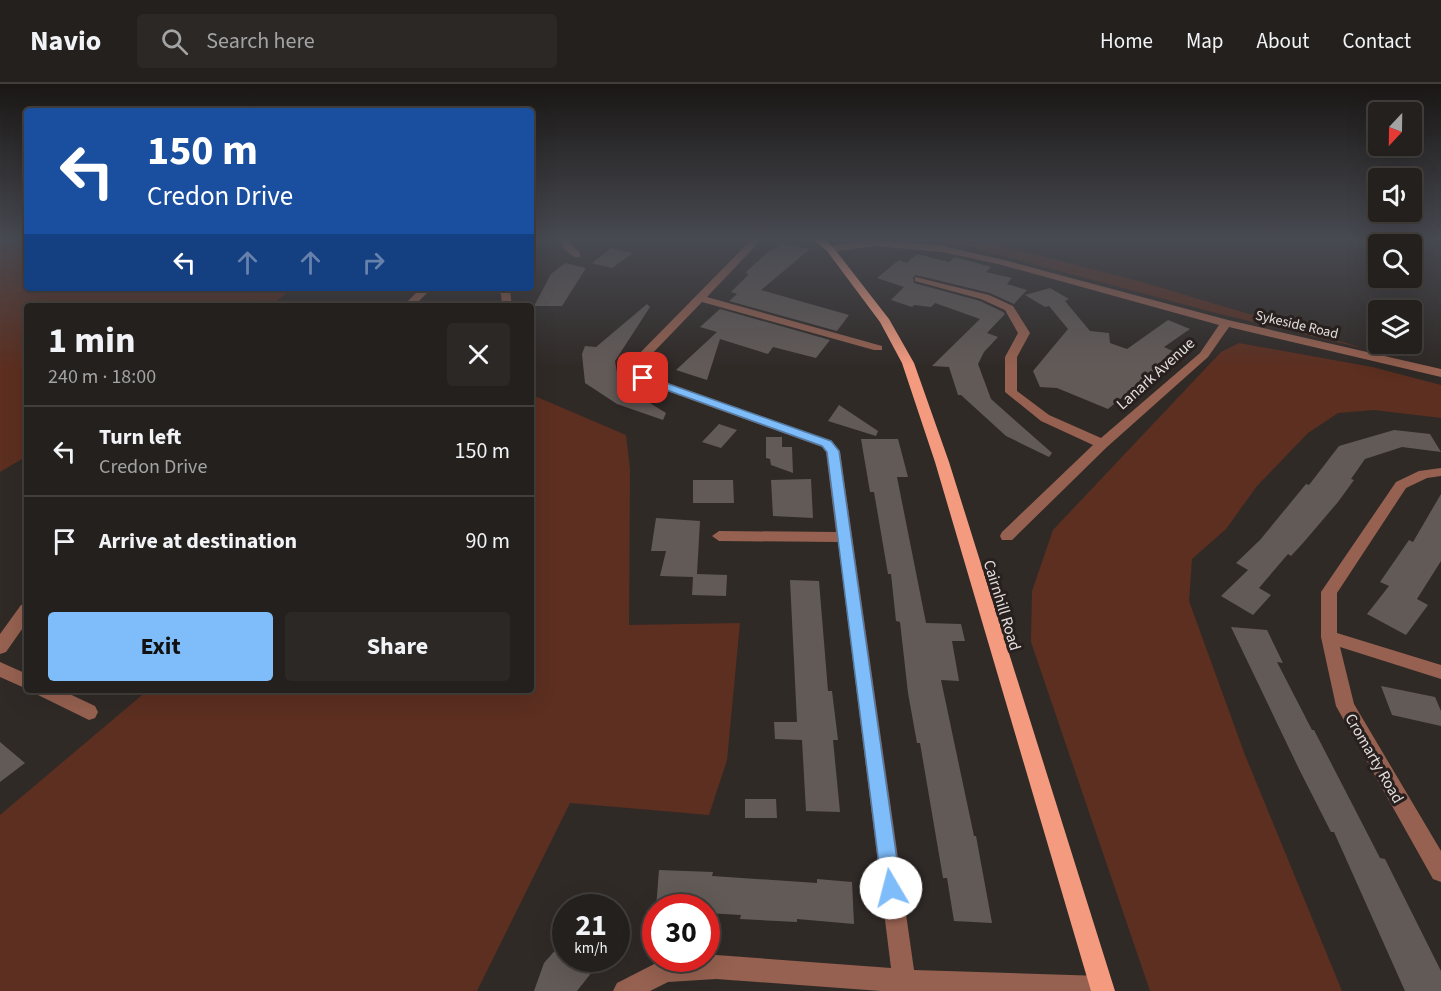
<!DOCTYPE html>
<meta charset="utf-8">
<style>
body{margin:0;font-family:"Source Sans 3",sans-serif;background:#2c2826;color:#f1f3f6;height:100vh;display:flex;flex-direction:column;font-size:22px;white-space:nowrap}
*{box-sizing:border-box;margin:0}
p{font-size:20px;color:#a3a3a4}
.icon{flex:none;width:33px;height:33px;fill:none;stroke:currentColor;stroke-width:2;stroke-linecap:round;stroke-linejoin:round}
.map{position:relative;flex:1;overflow:hidden}
.drawer{position:absolute;left:24px;top:219px;width:510px;height:390px;display:flex;flex-direction:column;background:#24201d;border-radius:6px;box-shadow:0 6px 24px #0002,0 0 0 2px #413e3b}
.drawer>*{flex:none}
.hud{position:absolute;left:24px;top:24px;width:510px;height:183px;border-radius:6px;box-shadow:0 6px 24px #0002,0 0 0 2px #413e3b;background:#1a4fa0;color:#fff;overflow:hidden}
.needle{width:39px;rotate:202deg}
.buttons{position:absolute;left:1368px;top:18px;display:grid;gap:12px}
.buttons a{display:grid;place-items:center;width:54px;height:54px;border-radius:6px;background:#24201d;box-shadow:0 6px 24px #0002,0 0 0 2px #413e3b;font-size:30px}
.speed{position:absolute;left:552px;top:810px;display:flex;gap:12px;font-size:30px;font-weight:700;text-align:center}
.speed>*{display:grid;place-content:center;width:78px;height:78px;border-radius:50%;background:#24201d;box-shadow:0 6px 24px #0002,0 0 0 2px #413e3b;line-height:1}
.speed small{font-size:15px;font-weight:400}
.speed .limit{border:9px solid #d22;background:#fff;color:#111}
.pin{position:absolute;display:grid;place-items:center;width:51px;height:51px;color:#fff;margin:-26px;border-radius:12px;box-shadow:0 3px 9px #0006}
.me{position:absolute;width:66px;margin:-33px;rotate:352deg;stroke-linejoin:round;filter:drop-shadow(0 0 4px #0008)}
.turn{display:flex;align-items:center;gap:21px;height:126px;padding:0 24px;font-size:27px}
.turn .icon{width:78px;height:78px;stroke-width:2.5}
.turn b{display:block;font-size:42px;line-height:51px}
.lanes{display:flex;align-items:center;height:57px;padding:0 24px;background:#0003;justify-content:center;gap:30px;direction:ltr}
.lanes .off{opacity:.35}
.round{display:grid;place-items:center;flex:none;width:63px;height:63px;border-radius:6px;background:#2c2826}
.overview{display:flex;align-items:center;justify-content:space-between;height:102px;padding:0 24px}
h1{font-size:36px;font-weight:700;line-height:45px}
.cta{display:flex;gap:12px;margin-top:auto;padding:12px 24px}
.cta a{flex:1;height:69px;border-radius:6px;background:#7fbdfa;color:#111;font-size:24px;font-weight:700;line-height:69px;text-align:center}
.cta a+a{background:#2c2826;color:#f1f3f6}
ul{padding:0;list-style:none}
li{display:flex;align-items:center;gap:18px;height:90px;padding:0 24px;border-top:2px solid #413e3b}
li div{flex:1}
li b{display:block;font-size:22px}
li em{font-style:normal}
header{display:flex;align-items:center;gap:36px;box-sizing:border-box;height:84px;padding:0 30px;background:#24201d;border-bottom:2px solid #413e3b}
header strong{font-size:28px}
nav{display:flex;gap:33px;margin-inline-start:auto;font-size:21px}
.search{width:420px;height:54px;background:#2c2826;display:flex;align-items:center;gap:15px;box-sizing:border-box;padding:0 21px;border-radius:6px;color:#a3a3a4;font-size:22px}
.map>svg:first-child{display:block}
.green{fill:#5c2f20}
.building{fill:#625a57}
.lines{fill:none;stroke-linecap:round;stroke-linejoin:round}
.minor{fill:#966150;fill-rule:evenodd}
.major{fill:#f49b7f;fill-rule:evenodd}
.route{fill:#7fbdfa;stroke:#537ba2;stroke-width:1.5}
.labels{text-anchor:middle;stroke-width:6;stroke-linejoin:round;paint-order:stroke}
.far-street-label{font-size:14px;fill:#e3dedd;stroke:#27201e}
.street-label{font-size:16px;fill:#e3dedd;stroke:#27201e}
</style>
<header>
<strong>Navio</strong>
<div class="search"><svg class="icon" aria-label="search" viewBox="0 0 24 24"><circle cx="10" cy="10" r="6"/><path d="M15 15l6 6"/></svg>Search here</div>
<nav><a>Home</a><a>Map</a><a>About</a><a>Contact</a></nav>
</header>
<div class="map">
<svg width="1441" height="907" viewBox="0 0 1441 907">
<rect width="100%" height="100%" fill="#302a27"/>
<path class="green" d="M0,156h27v48h267l-25,18h-242v150l-27,16z
M930,156h42l58,13 112,29 224,67 -150,-36 -249,-67z
M1239,259l133,24 69,18v33l-67,-8 -36,3 -30,20 -51,53 -31,43 -34,30 -3,42 56,154 97,236h-192l-119,-349 1,-51 21,-61 168,-178z
M537,313l89,38 4,34 -1,156 111,-2 -13,137 -18,55 -139,-12 -93,188h-477v-176l148,-125h383v-292z"/>
<path class="building" d="M781,159l29,6 -49,41 88,25 -12,16 -108,-30 8,-7 -6,-2 18,-18 -4,-1 25,-23 3,1z
M611,164l22,5 -21,15 -20,-5z
M917,170l32,8 6,-5 36,10 -5,5 26,6 -5,6 20,6 -13,14 -24,-11 -74,-18 -3,2 1,6 66,18 23,11 2,2 -18,19 11,4 -14,15 -6,12 13,35 61,54 -3,4 -43,-21 -45,-41h-3l-9,-28 -17,-1 48,-47 -45,-16 -4,4 -17,-2 -2,2 -21,-7 13,-13 -27,-9 22,-18 8,3z
M565,179l21,5 -24,38h-28l17,-32z
M1050,204l19,11 -4,2 25,30 19,2 1,10 17,6 41,-29 22,9 -26,18 11,5 -23,16 4,2 -48,39 -51,-21 -17,-1 -7,-16 35,-42 -19,-23 -4,1 -20,-12z
M647,220l3,3 -35,54 4,23 47,29 -3,7 -46,-16 -32,-21 -3,-29 3,-8 11,1z
M720,225l110,31 -14,18 -43,-11 -5,7 -48,-15 -13,41 -31,-10 41,-38 -17,-5z
M839,321l39,26 -2,5 -48,-15z
M719,340l18,6 -16,18 -19,-6z
M1394,346l36,4 11,18 -39,-5 -37,12 -14,20 3,1 -16,22 -35,41 -12,13 -3,-2 -29,34 12,7 -18,20 -32,-19 27,-26 -12,-7 24,-23 46,-56 3,1 30,-39z
M766,353h16v10h10l1,26 -22,-8 -1,-6 -4,-1z
M861,355h37l10,38h-11l29,146 35,1 4,17h-13l7,40 -18,-1 33,156h2l16,87 -38,-2 -7,-43h-4l-23,-135h-3l-9,-50 -8,-71 -4,-1 -5,-47h-3l-14,-82h-4z
M811,395l2,39 -40,-2 -2,-36z
M693,396h40l1,23h-41z
M1441,410v67l-24,38 11,6 -22,30 -39,-21 22,-28 -9,-4 29,-42 4,2z
M656,434l44,3 -3,53 30,1 -1,21 -34,-1 1,-18 -33,-1 6,-25h-15z
M790,496l29,1 9,110h4l6,49h-5l7,72 -34,-1 -4,-71 -27,-1 -1,-17h23z
M1231,543l36,3 16,33 -6,-1 35,68h2l66,128 5,1 56,112v20h-36l-71,-159h-3l-32,-63z
M1381,602l54,11 6,14v15l-49,-11z
M0,658l25,21 -25,19z
M745,715h31l1,19h-32z
M659,786l54,2 -1,4 105,7v-4l35,3 2,42 -57,-5v3l-57,-3 1,-4 -35,-2v-5h-50z
M566,854v20h37l-26,33h-43l10,-28z"/>
<g class="lines">
<path class="minor" d="M561,156h10v5l9,8v4h-6l-11,-9z
M751,156h10l-54,57 175,49v4h-8l-172,-48 -57,59 3,15 184,65 8,10 74,519 188,6 8,4 3,11h-232l-165,-12 -48,3 -18,9h-37l4,-8 49,-25h40v-2l10,-1 175,13 -53,-426 -119,-1 -7,-5 7,-5 117,1 -10,-80 -4,-5 -183,-66 -6,-21z
M875,156l68,6 61,14 224,60 213,49v8l-212,-50 -21,30 -101,90 -95,93h-10l-2,-4 2,-4 91,-87 -52,-24 -36,-29v-35l13,-24 -13,-23 -24,-11 -66,-18v-4l74,18 24,11 17,27 -13,24v34l32,24 52,23 99,-85 19,-28 -217,-60 -59,-13 -68,-6 -45,6 -5,-3 5,-3z
M421,204h11l-18,18h-11z
M492,204h13l5,3 2,15h-10l-1,-12z
M1441,384v8l-14,2 -21,10 -69,105v40l104,32v14l-101,-32 14,57 87,147v31l-8,-3 -97,-173 -15,-69v-45l75,-110 23,-11z
M27,519v19l-21,30 -6,2v-20l21,-29z
M0,578l27,12v15l-27,-12z
M35,606h26l34,16 3,6 -3,6 -6,2 -51,-25z"/>
<path class="major" d="M814,156h11l8,7 56,72 25,44 35,99 166,529h-24l-156,-529 -33,-99 -22,-41 -53,-71z"/>
</g>
<linearGradient id="sky" x2="0" y2="1"><stop stop-color="#1a1715"/><stop offset="0.55" stop-color="#484a52"/><stop offset="1" stop-color="#484a52" stop-opacity="0"/></linearGradient>
<rect width="1441" height="283" fill="url(#sky)"/>
<path class="route" d="M643,291l188,66 8,10 62,437 -3,7 -7,3 -7,-3 -2,-7 -55,-436 -5,-6 -183,-66v-4z"/>
<g class="labels">
<g class="far-street-label">
<text transform="translate(1297 240) rotate(13)" y="5">Sykeside Road</text>
</g>
<g class="street-label">
<text transform="translate(1155 289) rotate(-42)" y="6">Lanark Avenue</text>
<text transform="translate(1003 521) rotate(73)" y="6">Cairnhill Road</text>
<text transform="translate(1375 674) rotate(60)" y="6">Cromarty Road</text>
</g>
</g>
</svg>
<div class="buttons">
<a><svg class="needle" viewBox="-14 -14 28 28"><path d="M0-13l5 13h-10z" fill="#e53935"/><path d="M0 13l5-13h-10z" fill="#a3a3a4"/></svg></a>
<a><svg class="icon" aria-label="sound" viewBox="0 0 24 24"><path d="M4 9h4l5-4v14l-5-4H4zM17 9q2 3 0 6"/></svg></a>
<a><svg class="icon" aria-label="search" viewBox="0 0 24 24"><circle cx="10" cy="10" r="6"/><path d="M15 15l6 6"/></svg></a>
<a><svg class="icon" aria-label="layers" viewBox="0 0 24 24"><path d="M12 4l9 5-9 5-9-5zM3 14l9 5 9-5"/></svg></a>
</div>
<div class="speed"><div>21<small>km/h</small></div><div class="limit">30</div></div>
<div class="pin" style="left:643px;top:294px;background:#d93025"><svg class="icon" aria-label="arrive" viewBox="0 0 24 24"><path d="M6 21V4h12l-3 4 3 4H6"/></svg></div>
<svg class="me" style="left:891px;top:804px" viewBox="-20 -20 40 40"><circle r="19" fill="#fff"/><path d="M0-13L10 11 0 6-10 11z" fill="#7fbdfa"/></svg>
<div class="hud">
<div class="turn"><svg class="icon" aria-label="left" viewBox="0 0 24 24"><path d="M17 20v-9H6M10 6l-5 5 5 5"/></svg><div><b>150 m</b>Credon Drive</div></div>
<div class="lanes"><svg class="icon" aria-label="left" viewBox="0 0 24 24"><path d="M17 20v-9H6M10 6l-5 5 5 5"/></svg><svg class="icon off" aria-label="ahead" viewBox="0 0 24 24"><path d="M12 20V5M6 11l6-6 6 6"/></svg><svg class="icon off" aria-label="ahead" viewBox="0 0 24 24"><path d="M12 20V5M6 11l6-6 6 6"/></svg><svg class="icon off" aria-label="right" viewBox="0 0 24 24"><path d="M7 20v-9h11M14 6l5 5-5 5"/></svg></div>
</div>
<section class="drawer">
<div class="overview"><div><h1>1 min</h1><p>240 m · 18:00</p></div><a class="round"><svg class="icon" aria-label="close" viewBox="0 0 24 24"><path d="M6 6l12 12M18 6L6 18"/></svg></a></div>
<ul>
<li><svg class="icon" aria-label="left" viewBox="0 0 24 24"><path d="M17 20v-9H6M10 6l-5 5 5 5"/></svg><div><b>Turn left</b><p>Credon Drive</p></div><em>150 m</em></li>
<li><svg class="icon" aria-label="arrive" viewBox="0 0 24 24"><path d="M6 21V4h12l-3 4 3 4H6"/></svg><div><b>Arrive at destination</b></div><em>90 m</em></li>
</ul>
<div class="cta"><a>Exit</a><a>Share</a></div>
</section>
</div>
